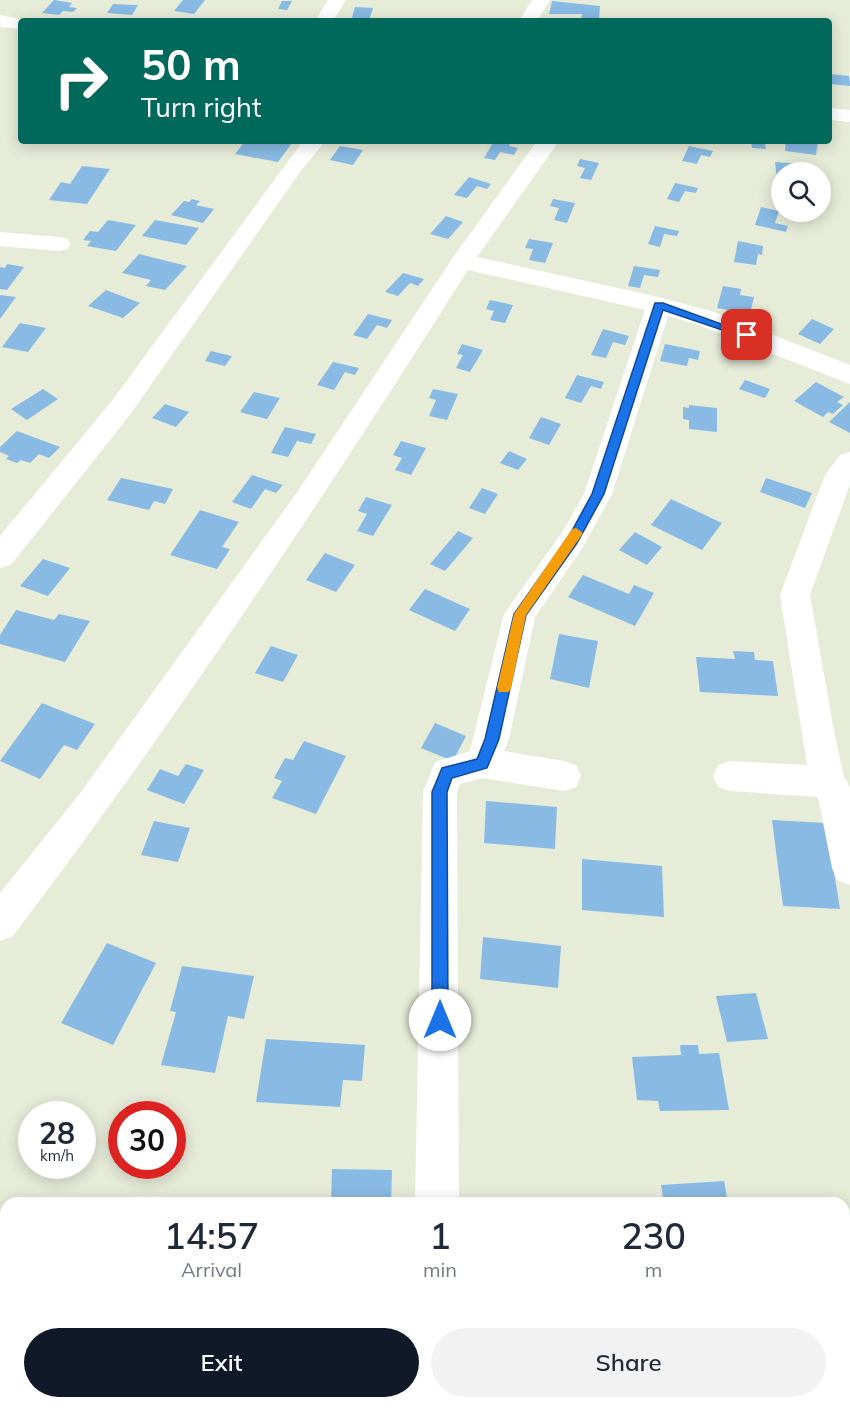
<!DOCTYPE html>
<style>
body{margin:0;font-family:Mulish,sans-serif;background:#f2f2f3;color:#1f2937;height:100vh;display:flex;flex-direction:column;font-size:22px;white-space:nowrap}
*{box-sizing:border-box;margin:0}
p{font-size:20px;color:#747a83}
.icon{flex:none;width:33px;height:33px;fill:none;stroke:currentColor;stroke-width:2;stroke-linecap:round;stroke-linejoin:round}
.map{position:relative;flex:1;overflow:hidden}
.details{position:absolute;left:0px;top:1197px;width:850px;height:212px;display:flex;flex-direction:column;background:#fff;border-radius:18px 18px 0 0;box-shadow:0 3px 15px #0003}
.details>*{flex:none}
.top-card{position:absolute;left:18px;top:18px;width:814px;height:126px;border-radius:6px;box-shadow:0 3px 15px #0003;background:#00695c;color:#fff;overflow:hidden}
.fabs{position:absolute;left:771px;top:162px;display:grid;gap:12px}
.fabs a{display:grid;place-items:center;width:60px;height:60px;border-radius:50%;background:#fff;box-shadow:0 3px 15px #0003;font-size:30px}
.speed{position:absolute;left:18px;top:1101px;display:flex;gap:12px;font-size:30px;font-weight:700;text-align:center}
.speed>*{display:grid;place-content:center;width:78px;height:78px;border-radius:50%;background:#fff;box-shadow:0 3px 15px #0003;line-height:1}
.speed small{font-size:15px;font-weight:400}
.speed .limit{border:9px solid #d22;background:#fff;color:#111}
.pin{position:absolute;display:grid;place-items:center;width:51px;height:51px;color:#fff;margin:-26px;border-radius:12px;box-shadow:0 3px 9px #0006}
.me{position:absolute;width:66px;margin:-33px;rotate:0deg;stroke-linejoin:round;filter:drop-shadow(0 0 4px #0008)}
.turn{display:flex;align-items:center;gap:21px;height:126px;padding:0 24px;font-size:27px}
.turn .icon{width:78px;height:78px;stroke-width:2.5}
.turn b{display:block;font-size:42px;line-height:51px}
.eta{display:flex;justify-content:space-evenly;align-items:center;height:102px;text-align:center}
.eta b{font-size:36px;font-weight:600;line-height:42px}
.primary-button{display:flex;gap:12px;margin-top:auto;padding:12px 24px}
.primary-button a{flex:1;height:69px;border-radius:36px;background:#111827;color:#fff;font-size:24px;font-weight:600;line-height:69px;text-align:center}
.primary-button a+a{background:#f2f2f3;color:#1f2937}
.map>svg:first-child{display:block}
.building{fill:#88bae3}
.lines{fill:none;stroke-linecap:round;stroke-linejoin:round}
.minor{fill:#fff;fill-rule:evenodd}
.route{fill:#1a73e8;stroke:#114b97;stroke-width:1.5}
.slow{fill:#f59e0b}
</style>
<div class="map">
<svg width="850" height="1408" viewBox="0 0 850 1408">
<rect width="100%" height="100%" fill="#e7ecd9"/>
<path class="building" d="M54,0l18,3 -3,4 8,1 -4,4 -10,-1 -4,4 -17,-2z
M183,0h22l-11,14 -20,-3z
M282,1h10l-5,9 -9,-1z
M552,1l48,5 -1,13 -18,-1 1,-4h-33z
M113,4l25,1 -6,10 -25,-2z
M355,7l18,1 -4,13h-18z
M830,74l19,2 1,10 -20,-2z
M245,141h36l11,2 -14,19 -43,-8z
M494,141h17l-2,5 9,2 -4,7 -14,-3 -5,8 -11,-2z
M751,141h23v3l-9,-1 1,6 -14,-1z
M786,141h32l-2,14 -31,-4z
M340,146l23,4 -10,15 -23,-5z
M689,146l24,5 -3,6 -9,-2 -4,9 -15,-3z
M580,159l19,4 -8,17 -11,-2 5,-10 -8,-2z
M775,162l27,2 1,8h-21v7h-5z
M82,166l28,3 -23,35 -38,-4 12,-18 9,2z
M469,177l22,7 -4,5 -10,-3 -10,12 -13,-3z
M675,183l23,5 -2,5 -11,-2 -6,11 -12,-3z
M192,199l8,2 -4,4 18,4 -11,14 -32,-8 13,-14 5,1z
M553,199l22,4 -8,20 -13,-3 5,-12 -9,-2z
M761,207l18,4 -4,12 13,3 -2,6 -31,-7z
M446,216l17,6 -15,17 -18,-5z
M108,220l28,5 -20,26 -29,-5 4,-5 -8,-1 7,-9 8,1z
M155,220l44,8 -13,17 -44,-9z
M655,226l24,5 -2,5 -13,-2 -4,13 -12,-3z
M529,239l24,4 -8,20 -16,-3 4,-11 -8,-1z
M738,241l25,5 -1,9 -4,-1 -2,11 -22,-3z
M139,254l48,12 -22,24 -19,-4 5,-6 -29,-7z
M7,264l17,3 -17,23 -7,-1v-22l5,1z
M634,266l26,4 -2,7 -14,-2 -4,13 -12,-2z
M403,273l21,6 -6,7 -8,-3 -12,13 -13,-4z
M723,286l18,3 -1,6 14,2 -4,17 -33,-6z
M106,290l34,13 -17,15 -35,-12z
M0,295l16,2 -16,22z
M490,300l23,5 -8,18 -15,-3 4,-9 -8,-2z
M368,314l24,6 -5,8 -10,-3 -10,14 -14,-4z
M812,319l22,10 -14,15 -22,-10z
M20,323l26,5 -18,24 -26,-5z
M603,329l26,7 -4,9 -12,-3 -7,16 -15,-3z
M462,344l21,6 -13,22 -14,-4 7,-13 -6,-1z
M665,344l35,7 -2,9 -9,-2 -2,8 -27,-5z
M211,351l21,5 -7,10 -20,-5z
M333,362l26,6 -4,7 -10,-3 -11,18 -17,-5z
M577,375l27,7 -3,7 -10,-3 -10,17 -16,-5z
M745,380l25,9 -5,9 -26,-9z
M816,382l28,15 -7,5 6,3 -10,9 -5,-2 -5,5 -29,-16z
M43,389l15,10 -31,21 -16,-11z
M433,389l25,5 -11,26 -18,-4 7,-16 -7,-2z
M254,392l26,6 -13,21 -27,-7z
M850,402v31l-21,-11z
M165,404l24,8 -13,15 -24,-9z
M689,405l28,3v24l-28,-3v-9l-6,-1v-12l6,1z
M541,417l20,7 -12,21 -20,-7z
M285,427l31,7 -5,10 -14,-3 -9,16 -17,-4z
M17,431l43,16 -11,11 -10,-4 -9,9 -9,-3 -4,3 -11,-4 3,-3 -9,-4v-5z
M401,441l25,7 -15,27 -16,-5 7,-12 -9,-3z
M509,451l18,8 -9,11 -18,-7z
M252,475l31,10 -7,8 -11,-4 -14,20 -19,-7z
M121,478l52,11 -8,15 -11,-3 -5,9 -42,-10z
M766,478l46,15 -7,15 -45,-16z
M482,488l16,6 -13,20 -16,-6z
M366,497l26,8 -19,31 -16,-5 10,-17 -9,-3z
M671,499l51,24 -20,27 -51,-25z
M200,510l39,12 -17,25 8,2 -13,20 -47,-14z
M458,531l15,7 -28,33 -15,-7z
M635,532l27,15 -15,18 -28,-15z
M325,553l30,12 -19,27 -30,-12z
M43,559l27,9 -22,28 -28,-10z
M583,575l46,19 5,-9 20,8 -19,33 -67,-29z
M425,589l45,20 -15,22 -46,-21z
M16,610l38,10 5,-6 31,7 -25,41 -65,-18v-9z
M559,634l39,7 -9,47 -39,-9z
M271,646l27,9 -15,27 -28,-9z
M733,651l21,1 1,8 18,1 5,35 -78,-4 -4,-35 39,2z
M42,703l53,21 -18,26 -13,-5 -24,34 -40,-18z
M435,723l31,13 -13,25 -32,-13z
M304,741l42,15 -30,58 -44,-16 10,-17 -8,-3 11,-20 8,2z
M186,764l18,6 -20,34 -37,-14 13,-21 18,7z
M486,801l71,6 -2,42 -71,-6z
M772,820l54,3 14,86 -57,-3z
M154,821l36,7 -12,34 -37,-7z
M582,859l80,7 2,51 -82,-7z
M483,937l78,9 -3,42 -78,-9z
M107,943l49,20 -43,82 -52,-22z
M182,966l72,10 -10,43 -16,-3 -13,57 -54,-8 15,-53 -6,-1z
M756,993l12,46 -41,3 -11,-46z
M266,1039l99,6 -3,36 -19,-1 -3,27 -84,-5z
M680,1045h18l1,9 20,-1 10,57 -69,1 -2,-10 -21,-1 -5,-43 49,-2z
M332,1169l60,1 -1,33h-60z
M724,1181l4,22h-64l-3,-18z"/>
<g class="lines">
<path class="minor" d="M328,0h18l-13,21h-18z
M532,0h18l-13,21h-18z
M0,15l29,6h-8v8l-21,-2z
M830,108l20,2v12l-20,-2z
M303,141h22l-27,34 -169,241 -118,149 -11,3v-32l111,-134z
M537,141h22l-82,116 182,40 55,15 136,53v19l-154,-60 -28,-8 -56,178 -29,53 -48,70 -26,122 -5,12 60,10 12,4 5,11 -5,11 -12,4 -82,-13 -22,6 -3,8 2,411h-44l8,-411 12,-30 35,-11 34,-137 59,-83 21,-37 61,-184 -177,-40c-144,227 -292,451 -455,666l-13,5v-48l81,-101 217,-301 156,-235z
M0,232l59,5 8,2 4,5 -4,5 -8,2 -59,-5z
M850,452v32l-40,111 24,136 10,46 6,10v98l-13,-5 -5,-12 -14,-71 -88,-6 -12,-4 -5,-11 5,-11 12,-4 77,4 -27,-170 45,-120 15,-20z
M844,1312h6v46h-6z
M0,1335h6v46h-6z
M283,1402h48v6h-48z"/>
</g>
<path class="route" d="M655,303h8l89,32 -9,2 -80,-27 -59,184 -27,49 -51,72 -27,124 -12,29 -35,10 -5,14 1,228 -2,5 -6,3 -6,-3 -2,-5v-228l10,-24 35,-9 8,-20 29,-125 55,-78 23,-42z"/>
<path class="slow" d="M576,528l7,5 -2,3 -55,79 -15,73 -2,4h-10l-2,-4 17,-74 58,-85z"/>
</svg>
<div class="fabs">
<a><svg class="icon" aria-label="search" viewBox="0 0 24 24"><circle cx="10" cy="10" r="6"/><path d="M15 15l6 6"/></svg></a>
</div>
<div class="speed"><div>28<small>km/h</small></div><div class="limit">30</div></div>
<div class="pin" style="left:747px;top:335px;background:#d93025"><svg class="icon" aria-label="arrive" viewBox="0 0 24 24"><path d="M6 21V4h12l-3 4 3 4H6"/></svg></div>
<svg class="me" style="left:440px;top:1020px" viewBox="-20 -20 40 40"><circle r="19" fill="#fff"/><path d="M0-13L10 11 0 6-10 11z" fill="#1a73e8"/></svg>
<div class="top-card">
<div class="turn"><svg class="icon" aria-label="right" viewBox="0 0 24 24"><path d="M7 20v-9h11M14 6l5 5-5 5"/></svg><div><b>50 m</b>Turn right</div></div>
</div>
<section class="details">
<div class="eta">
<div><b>14:57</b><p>Arrival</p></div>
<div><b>1</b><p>min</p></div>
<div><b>230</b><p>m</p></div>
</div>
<div class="primary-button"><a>Exit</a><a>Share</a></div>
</section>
</div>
